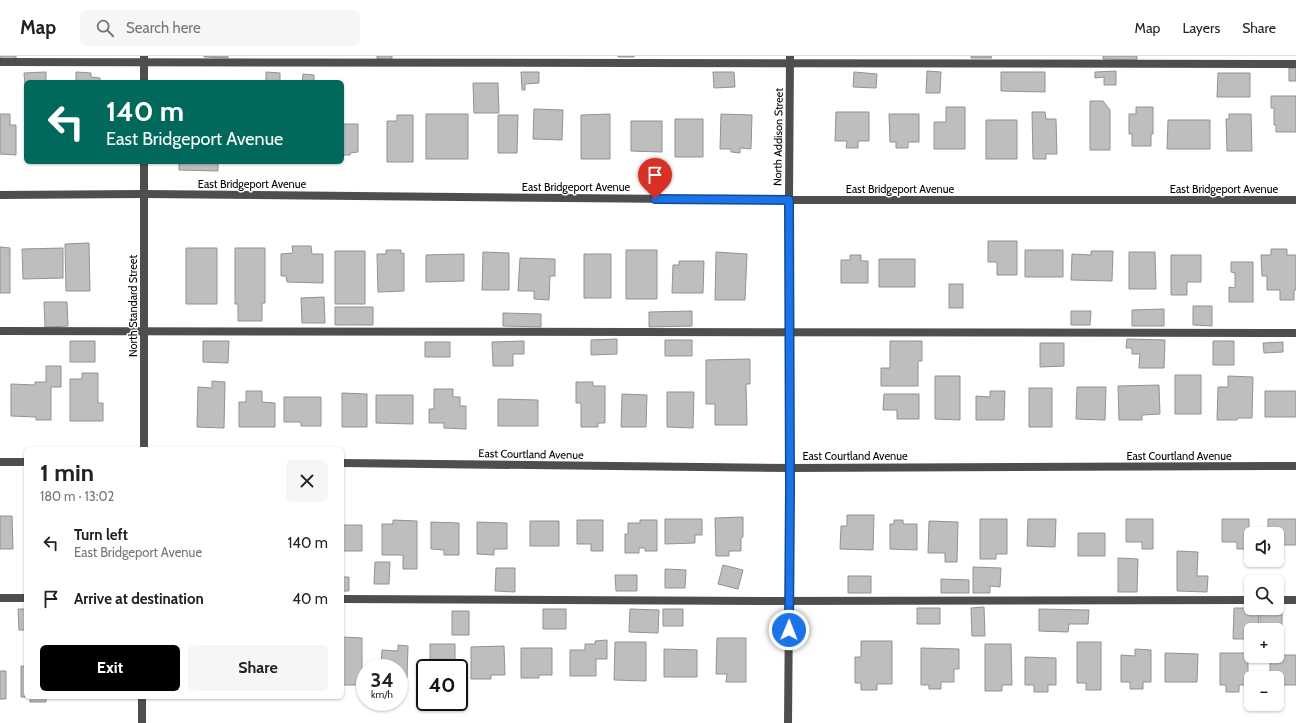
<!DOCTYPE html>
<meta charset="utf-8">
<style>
body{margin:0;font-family:Cabin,sans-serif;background:#f6f6f6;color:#222;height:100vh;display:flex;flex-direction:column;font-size:15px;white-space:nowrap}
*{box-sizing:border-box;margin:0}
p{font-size:13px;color:#767676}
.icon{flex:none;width:22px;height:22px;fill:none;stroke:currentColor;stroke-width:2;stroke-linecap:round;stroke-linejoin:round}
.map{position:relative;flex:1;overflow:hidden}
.side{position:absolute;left:24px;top:391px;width:320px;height:252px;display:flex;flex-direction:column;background:#fff;border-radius:6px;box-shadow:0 1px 3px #0004}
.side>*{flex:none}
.guide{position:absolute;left:24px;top:24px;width:320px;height:84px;border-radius:6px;box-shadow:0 1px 3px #0004;background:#00695c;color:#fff;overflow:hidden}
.buttons{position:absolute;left:1244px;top:471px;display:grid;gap:8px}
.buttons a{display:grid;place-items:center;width:40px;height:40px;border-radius:6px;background:#fff;box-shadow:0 1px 3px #0004;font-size:20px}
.speed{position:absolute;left:356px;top:603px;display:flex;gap:8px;font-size:20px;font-weight:700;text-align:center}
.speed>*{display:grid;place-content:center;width:52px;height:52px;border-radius:50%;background:#fff;box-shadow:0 1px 3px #0004;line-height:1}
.speed small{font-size:10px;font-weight:400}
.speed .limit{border:2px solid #111;border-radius:6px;background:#fff;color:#111}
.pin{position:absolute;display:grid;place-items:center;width:34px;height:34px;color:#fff;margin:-41px -17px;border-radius:50% 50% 50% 0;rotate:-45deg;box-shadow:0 0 4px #0007}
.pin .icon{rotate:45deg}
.me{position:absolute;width:44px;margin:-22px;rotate:1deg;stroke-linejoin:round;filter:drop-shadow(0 0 3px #0008)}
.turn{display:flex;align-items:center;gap:14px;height:84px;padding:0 16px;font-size:18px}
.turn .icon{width:52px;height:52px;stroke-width:2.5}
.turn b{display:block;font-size:28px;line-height:34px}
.round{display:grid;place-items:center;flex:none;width:42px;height:42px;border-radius:6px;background:#f6f6f6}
.overview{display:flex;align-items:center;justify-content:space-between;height:68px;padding:0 16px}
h1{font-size:24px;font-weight:800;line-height:30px}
.primary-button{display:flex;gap:8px;margin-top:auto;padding:8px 16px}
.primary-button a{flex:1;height:46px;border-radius:6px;background:#000;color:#fff;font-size:16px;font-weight:800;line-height:46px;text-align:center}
.primary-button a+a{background:#f6f6f6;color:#222}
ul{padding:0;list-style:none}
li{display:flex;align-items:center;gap:12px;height:56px;padding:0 16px}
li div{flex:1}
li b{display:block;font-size:15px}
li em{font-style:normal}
header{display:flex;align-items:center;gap:24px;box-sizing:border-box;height:56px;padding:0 20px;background:#fff;border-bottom:1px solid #e0e0e0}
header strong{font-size:19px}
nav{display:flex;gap:22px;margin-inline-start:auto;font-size:14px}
.search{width:280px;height:36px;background:#f6f6f6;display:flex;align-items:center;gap:10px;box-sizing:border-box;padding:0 14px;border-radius:6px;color:#767676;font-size:15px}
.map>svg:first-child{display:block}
.building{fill:#bebebe;stroke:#929292}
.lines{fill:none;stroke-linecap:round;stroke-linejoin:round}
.service{stroke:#4e4e4e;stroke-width:8}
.minor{stroke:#4e4e4e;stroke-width:8}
.tertiary{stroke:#4e4e4e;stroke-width:8}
.route-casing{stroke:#114b97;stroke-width:10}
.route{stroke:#1a73e8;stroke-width:7}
.labels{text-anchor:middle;stroke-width:3;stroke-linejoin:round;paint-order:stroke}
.street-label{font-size:11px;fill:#000;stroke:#fff}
</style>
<header>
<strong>Map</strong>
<div class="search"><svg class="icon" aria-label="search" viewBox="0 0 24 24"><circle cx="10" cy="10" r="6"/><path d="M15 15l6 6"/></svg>Search here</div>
<nav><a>Map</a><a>Layers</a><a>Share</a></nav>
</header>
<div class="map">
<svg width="1296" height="667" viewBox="0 0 1296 667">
<rect width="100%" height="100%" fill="#fff"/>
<path class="building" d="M0,0h16v3h-16z
M204,0h24v2l-24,-1z
M377,0h15v3h-15z
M618,0h16v1h-16z
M971,0h20l1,2h-21z
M1103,0h34v4l-34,-1z
M1289,12h7v13h-7z
M927,15l14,1 -1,21h-14z
M1116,15v14h-12v-8l-9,1v-6z
M46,16v10h-20v4h-1l-1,-13z
M76,16l15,1v4l9,1v4h-24z
M266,16l14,1v9h-14z
M521,16h18v11l-14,1v6h-3z
M713,16h21l1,15 -21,1z
M854,16l23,2 -1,14 -23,-1z
M1001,16h44v20l-44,-1z
M1218,17h32v24h-33z
M303,18l11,1v7h-12z
M473,27h25l1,30h-25z
M1271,40h25v36h-20v-7h-2v-17h-3z
M1090,45h13l7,9v40h-20z
M946,51h19v42h-31v-27h12z
M1136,51h17v27h-2v12h-19v-12h-3v-20h7z
M534,53l29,1 -1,30 -29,-1z
M836,56h33v29h-11v7h-12l1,-7h-12z
M1032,56h13l1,7h10l1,35h-11v5h-13z
M0,58h10v11h6v30l-16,-1z
M426,58h42v45h-42z
M610,58v45h-29v-44z
M721,58l31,1 -1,34 -11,-1v5l-9,-1v-3h-11z
M889,58h30v28h-11v6h-12v-6h-6z
M1229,58h22l1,37h-25l-1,-32h3z
M397,59h16v47h-26v-41h10z
M498,59h20l-1,38h-19z
M675,63h28v38h-28z
M986,64h31v39h-31z
M1168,64h42v29h-43z
M631,65h31v31l-31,-1z
M342,68h16v28l-8,1v2h-8z
M179,106h39v9l-39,-1z
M988,185h29v34h-20v-13h-9z
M89,187l1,48h-24l-1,-47z
M292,190h19l1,8h11v29l-36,-1 -1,-6h-5v-22l12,-1z
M0,191l10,1v45h-10z
M63,192v30l-40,1 -1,-30z
M186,192h31v56h-31z
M235,192h30v55h-3v18h-24v-17h-3z
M1271,193h16v6h9v35h-2v10h-14v-10h-13v-14h-5l-1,-21h10z
M386,194h15v4l3,-1v38l-26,1 -1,-38h9z
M626,194h31v49h-31z
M1025,194h38v27h-38z
M335,195h30v53h-30z
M1091,195h22l-1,30 -41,-1 1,-26 19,1z
M483,196l26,1v37h-27z
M716,196l31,2 -2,46h-30z
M1129,196h26l1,37h-27z
M464,198v27l-38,1v-27z
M584,198h27v44h-27z
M850,199h11v6h7v22h-27v-23h9z
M1171,199h30v27h-14v13h-16z
M520,202l35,1v17h-5l-1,24 -15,-1v-8h-16z
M879,203h36v28h-36z
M679,205h25l-1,32h-31l1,-28h6z
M1231,206h22v40h-24v-15l6,1v-15l-4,-1z
M949,228h14v24h-14z
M324,241l1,26h-23l-1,-25z
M44,246h23l1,24 -23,1z
M1193,250h19v20l-19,-1z
M335,251h38v18h-38z
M1164,253v17h-32v-16z
M692,255v15l-43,1v-15z
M1071,255h20l-1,14h-19z
M503,257l38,1v13l-38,-1z
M617,283v15l-26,1v-15z
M1127,283l38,1 -1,28h-25l1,-14h-8v-6h-6z
M665,284h27v16h-27z
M70,285h25v21h-25z
M203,285h26l-1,22 -25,-1z
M524,285v13h-11v12h-20l-1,-24z
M890,285h32v20h-4v25h-37v-18h9z
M1213,285h21v24h-21z
M425,286h25v15h-25z
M1283,286v10l-19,1 -1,-10z
M1040,287h24v23l-24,1z
M750,303v25h-4l1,41h-32v-21h-9v-44z
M46,310h15v21h-10v33h-15v-3l-25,-1v-32l24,1v-3h11z
M82,317h16v30h5v18h-33v-42h12z
M1175,319h26v39h-26z
M935,320h25v44l-25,-1z
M1228,320l25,1 -1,41h-14l-1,2h-20l1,-33h10z
M212,325l13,1 -1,46 -27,-1 1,-40 14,1z
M576,326h17v4h12v37h-7v4h-17v-24h-5z
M1159,329l1,29 -18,1v5h-23l-1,-34z
M1077,331h29l-1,33 -29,-1z
M1029,332h23v39h-23z
M434,333h19v8h7v9h6v23l-22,-1v-5h-15v-14h5z
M246,335h16v11l13,1v24h-36v-25h7z
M990,335h15l-1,29h-28v-24l14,1z
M1265,335h31v26h-31z
M667,336h27l-1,36 -26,-1z
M342,337l25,1v33h-25z
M622,338l25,1 -1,32h-25z
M884,338h35v25h-22v-9h-14z
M376,339h37v29l-37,-1z
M284,341h37v29h-20v-4h-17z
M498,343l40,1v26h-40z
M847,459h27l-1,35 -33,-1 1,-23h6z
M0,460h12l1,33h-13z
M743,461v20l-2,1v13h-12v5h-13l-1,-38z
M665,463h37v16h-7v8l-30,1z
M980,463h27v35h-11v5h-16z
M1028,463h28l-1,28 -28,-1z
M1126,463h27v30h-11v-7h-16z
M1222,463h27v30h-12v-7h-15z
M1268,463h28v26h-19v-11h-9z
M393,464l24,1v48h-14v-14h-21v-31h11z
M577,464h26v31h-12v-7h-14z
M640,464h17v31h-12v-3h-6v5h-14v-19h3v-11h12z
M894,464h9v4h14v26l-27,-1v-25h4z
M530,465h29v25h-29z
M929,465l29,1 -1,40h-12v-9h-17z
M431,466l28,1v32h-15v-5l-13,-1z
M477,466l30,1v26h-13v6l-17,-1z
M342,469h20v26h-20z
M1078,477h27v23h-27z
M1177,495l21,1 -1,24h11l-1,16 -30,-1z
M1118,502l20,1 -1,33h-19z
M375,506h15l-1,22h-15z
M723,509l20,5 -5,19 -20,-5z
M973,511l28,1 -1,19 -10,-1v7h-17z
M496,512h19v24l-20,-1z
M665,513l21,1 -1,18h-20z
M615,519h22v16h-21z
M848,520h23v17h-23z
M342,521h7v14h-7z
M1262,521h20v16h-5v-11h-15z
M941,523l28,1v13h-28z
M984,551l1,29h-13l-1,-28z
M917,552h23v16h-23z
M1234,552h25l-1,22h-7v9h-18z
M1260,552h22v19h-22z
M18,553h8v21h-7z
M543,553h23v20h-23z
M630,553l29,1 -1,23 -29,-1z
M663,553h20v17h-20z
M1039,553l50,1 -1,14h-19l-1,8 -29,-1z
M452,555h17v24h-17z
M342,581l20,1v47h-20z
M717,582h29v44h-20l1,-8h-11z
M607,584v19h-11v17h-26v-26h15v-6h10v-3z
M861,585h31v43h-15v6h-16v-7h-6v-26h6z
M615,586h31v39l-32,-1z
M1077,586h24v48h-15v-7h-9z
M430,588h25v24h-25z
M985,588h26l1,41h-10v6h-17z
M398,589l10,1 -1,32h-8v-10h-18l1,-18 16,1z
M504,590l1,29h-14v4h-20v-32z
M521,592h31v27h-13v3h-18z
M921,592l38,1v20h-5v13h-13v7h-12v-4h-8z
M664,593l33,1v27h-33z
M1135,593l16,1v32h-8v7h-13v-7h-9v-27l14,1z
M1165,597l33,1 -1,28h-32z
M1220,597h28v32h-9v7h-13v-7h-6z
M1277,599h19v30h-19v-7h-7v-22h7z
M1025,601l31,1v27h-8v7h-14v-7h-9z
M21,610h5v31h30h-10v5h-16v-5h-9z
M0,615h6v28h-6z"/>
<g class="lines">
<path class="service" d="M0,6l1296,2
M0,275l1296,2
M0,542h26
M342,543l423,2 486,-1
M1277,544h19"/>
<path class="minor" d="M144,26v-26
M144,106v287
M789,144l1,-144
M0,406h26
M342,407l448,5 506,-2
M142,667v-26"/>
<path class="tertiary" d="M0,139l143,-1 646,6h507
M788,667l2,-235 -1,-288"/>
</g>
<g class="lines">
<g class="route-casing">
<path id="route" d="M655,143l134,1 1,288 -1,142"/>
</g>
<use href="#route" class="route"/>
</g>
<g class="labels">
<g class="street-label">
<text transform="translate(778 81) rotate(-89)" y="4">North Addison Street</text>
<text x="252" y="132">East Bridgeport Avenue</text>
<text x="576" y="135">East Bridgeport Avenue</text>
<text x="900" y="137">East Bridgeport Avenue</text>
<text x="1224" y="137">East Bridgeport Avenue</text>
<text transform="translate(133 250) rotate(-90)" y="4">North Standard Street</text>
<text transform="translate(531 398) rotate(1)" y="4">East Courtland Avenue</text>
<text x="855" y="404">East Courtland Avenue</text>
<text x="1179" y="404">East Courtland Avenue</text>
</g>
</g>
</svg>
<div class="buttons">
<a><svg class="icon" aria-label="sound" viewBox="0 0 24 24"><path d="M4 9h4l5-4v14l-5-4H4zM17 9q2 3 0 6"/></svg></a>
<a><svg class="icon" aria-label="search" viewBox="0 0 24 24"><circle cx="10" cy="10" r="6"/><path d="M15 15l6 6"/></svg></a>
<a>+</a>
<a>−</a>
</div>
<div class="speed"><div>34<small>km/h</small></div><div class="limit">40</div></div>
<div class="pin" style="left:655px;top:143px;background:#d93025"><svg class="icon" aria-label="arrive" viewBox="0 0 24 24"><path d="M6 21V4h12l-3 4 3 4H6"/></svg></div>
<svg class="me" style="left:789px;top:574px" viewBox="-20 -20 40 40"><circle r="17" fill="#1a73e8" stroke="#fff" stroke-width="3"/><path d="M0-11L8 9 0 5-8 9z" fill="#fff"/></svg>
<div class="guide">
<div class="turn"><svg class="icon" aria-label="left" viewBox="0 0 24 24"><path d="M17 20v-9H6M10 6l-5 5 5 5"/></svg><div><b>140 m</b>East Bridgeport Avenue</div></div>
</div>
<section class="side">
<div class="overview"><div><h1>1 min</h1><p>180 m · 13:02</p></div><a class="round"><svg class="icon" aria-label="close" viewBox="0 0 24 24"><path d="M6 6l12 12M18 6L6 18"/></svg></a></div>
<ul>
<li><svg class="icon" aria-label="left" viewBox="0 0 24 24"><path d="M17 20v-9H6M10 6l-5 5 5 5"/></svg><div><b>Turn left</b><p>East Bridgeport Avenue</p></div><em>140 m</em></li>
<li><svg class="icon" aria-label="arrive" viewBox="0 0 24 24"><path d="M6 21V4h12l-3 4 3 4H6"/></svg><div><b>Arrive at destination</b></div><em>40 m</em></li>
</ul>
<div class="primary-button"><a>Exit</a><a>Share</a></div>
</section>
</div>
